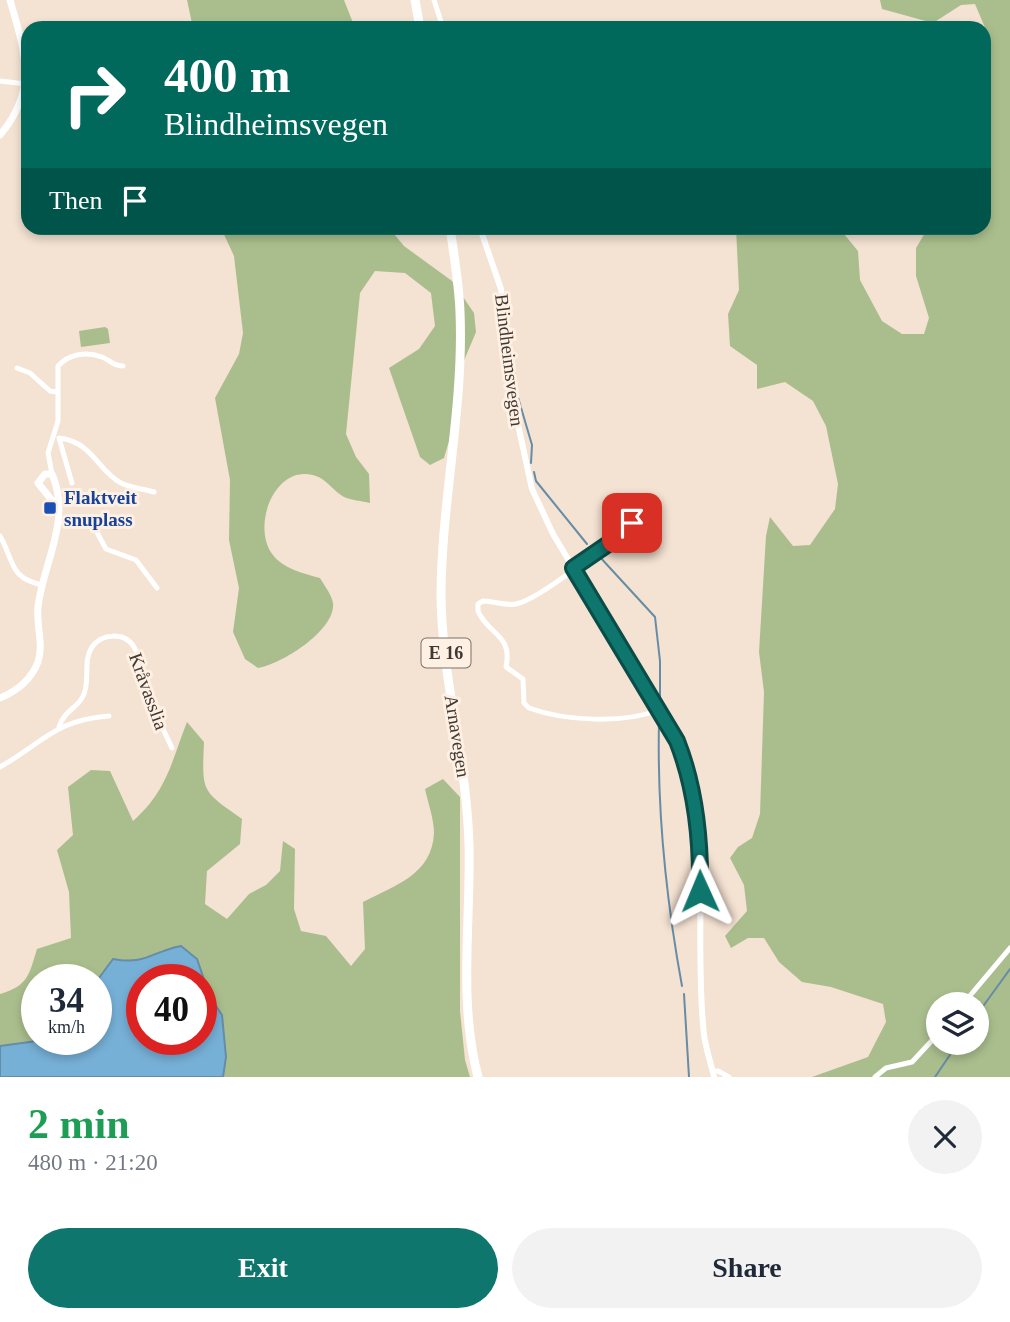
<!DOCTYPE html>
<meta charset="utf-8">
<style>
body{margin:0;font-family:"Times New Roman",serif;background:#f2f2f3;color:#1f2937;height:100vh;display:flex;flex-direction:column;font-size:26px;white-space:nowrap}
*{box-sizing:border-box;margin:0}
p{font-size:23px;color:#747a83}
.icon{flex:none;width:38px;height:38px;fill:none;stroke:currentColor;stroke-width:2;stroke-linecap:round;stroke-linejoin:round}
.map{position:relative;height:1077px;overflow:hidden}
.side{display:flex;flex-direction:column;background:#fff;flex:1}
.side>*{flex:none}
.top-card{position:absolute;left:21px;top:21px;width:970px;height:214px;border-radius:21px;box-shadow:0 4px 10px #0003;background:#00695c;color:#fff;overflow:hidden}
.tools{position:absolute;left:926px;top:992px;display:grid;gap:14px}
.tools a{display:grid;place-items:center;width:63px;height:63px;border-radius:50%;background:#fff;box-shadow:0 4px 10px #0003;font-size:35px}
.speed{position:absolute;left:21px;top:964px;display:flex;gap:14px;font-size:35px;font-weight:700;text-align:center}
.speed>*{display:grid;place-content:center;width:91px;height:91px;border-radius:50%;background:#fff;box-shadow:0 4px 10px #0003;line-height:1}
.speed small{font-size:18px;font-weight:400}
.speed .limit{border:10px solid #d22;background:#fff;color:#111}
.pin{position:absolute;display:grid;place-items:center;width:60px;height:60px;color:#fff;margin:-30px;border-radius:14px;box-shadow:0 4px 10px #0006}
.me{position:absolute;width:77px;margin:-38px;rotate:359deg;stroke-linejoin:round;filter:drop-shadow(0 0 5px #0008)}
.turn{display:flex;align-items:center;gap:24px;height:147px;padding:0 28px;font-size:32px}
.turn .icon{width:91px;height:91px;stroke-width:2.5}
.turn b{display:block;font-size:49px;line-height:60px}
.then{display:flex;align-items:center;height:66px;padding:0 28px;background:#0003;gap:14px;font-size:26px}
.round{display:grid;place-items:center;flex:none;width:74px;height:74px;border-radius:37px;background:#f2f2f3}
.headline{display:flex;align-items:center;justify-content:space-between;height:119px;padding:0 28px}
h1{font-size:42px;font-weight:700;line-height:52px;color:#1e9e55}
.primary-button{display:flex;gap:14px;margin-top:auto;padding:14px 28px}
.primary-button a{flex:1;height:80px;border-radius:42px;background:#0f766e;color:#fff;font-size:28px;font-weight:700;line-height:80px;text-align:center}
.primary-button a+a{background:#f2f2f3;color:#1f2937}
.map>svg:first-child{display:block}
.green{fill:#aabe8d;fill-rule:evenodd}
.water{fill:#77b0d7;stroke:#668ca6;stroke-width:2;fill-rule:evenodd}
.lines{fill:none;stroke-linecap:round;stroke-linejoin:round}
.stream{stroke:#668ca6;stroke-width:2}
.minor{stroke:#fff;stroke-width:5}
.tertiary{stroke:#fff;stroke-width:6}
.secondary{stroke:#fff;stroke-width:7}
.trunk{stroke:#fff;stroke-width:9}
.route-casing{stroke:#0a4d48;stroke-width:18}
.route{stroke:#0f766e;stroke-width:12}
.transit-dot{fill:#1a4fb4;stroke:#fef0e3;stroke-width:2.5}
.labels{text-anchor:middle;stroke-width:6;stroke-linejoin:round;paint-order:stroke}
.shield{fill:#fef0e3;stroke:#797068;stroke-width:2}
.shield-label{font-size:18px;font-weight:bold;fill:#403933}
.street-label{font-size:19px;fill:#403933;stroke:#fef0e3}
.transit-label{font-size:19px;font-weight:bold;fill:#164399;stroke:#fef0e3;text-anchor:start}
</style>
<div class="map">
<svg width="1010" height="1077" viewBox="0 0 1010 1077">
<rect width="100%" height="100%" fill="#f4e2d2"/>
<path class="green" d="M187,0h157l11,28h-162z
M880,0h130v1077h-198l56,-20 18,-35 -3,-18 -52,-17 -29,-5 -23,-20 -15,-24h-16l-17,10 -6,-12 22,-25 -3,-26 -14,-27 8,-11 14,-9 8,-24 4,-122 -5,-40 7,-116 4,-19 23,29 17,-1 25,-36 3,-25 -12,-58 -13,-25 -28,-19 -28,7v-24l-27,-19 -2,-32 11,-24 -3,-62h103l19,23 2,29 22,41 20,13h22l5,-16 -13,-42v-28l12,-20h56v-148l5,-43 -14,-33 -14,1 -28,18 -51,-14zM938,1004h38v39h-38z
M221,228h168l15,18 48,35 22,32 2,19 -13,31 -14,78 -5,17 -14,7 -10,-8 -31,-89 30,-19 16,-23 -4,-33 -26,-20 -30,-2 -15,22 -14,141 10,23 13,17 1,29c-8,-2 -19,-3 -26,-6 -15,-9 -20,-24 -41,-23 -33,2 -50,56 -30,81 9,13 32,19 47,23 4,7 12,17 13,25 3,27 -51,61 -75,65l-13,-9 -12,-27 6,-44 -10,-48 1,-60 -15,-82 24,-44 4,-21 -9,-77z
M105,327l3,2 2,14 -29,4 -2,-16z
M187,722l17,20c-2,51 -3,48 38,77l-2,25 -33,27 -2,33 22,15 22,-25 17,-9 14,-14 3,-30 12,8 -1,60 7,22 25,5 25,30 14,-17 -2,-47c32,-17 69,-27 71,-69 0,-14 -6,-30 -9,-44l18,-10 17,18v214l5,49 5,17h-247l3,-20 -4,-42 -12,-18 -13,-38 -34,-9 -20,11 -30,-2 -17,23v-2h-59v60h7l-44,6v-52c28,-8 29,-19 37,-45l34,-11 -2,-46 -12,-42 16,-15 -5,-48 23,-17 19,1 23,50c34,-30 38,-58 54,-99z"/>
<path class="water" d="M181,946l16,13 13,38 12,18 4,42 -3,20h-223v-31l44,-6h52v-58l17,-23c34,6 37,-7 68,-13zM142,980h59v60h-59z"/>
<g class="lines">
<path class="stream" d="M508,325l8,57
M517,394l15,51 -1,18
M534,472l2,9 51,63
M599,556l56,61 5,44v44
M659,722c-2,88 7,177 23,264
M684,994l5,83
M976,1016l34,-47
M935,1077l23,-34"/>
<path class="minor" d="M434,0l9,28
M0,81l26,3
M17,368l13,5 20,18 6,1
M52,474l-4,-21 10,-32v-55c11,-12 28,-15 44,-9 8,3 11,9 21,9
M72,483l-13,-45c34,4 38,32 62,45 10,5 23,6 33,9
M58,521l35,4 13,24 30,11 21,28
M632,523c-20,18 -93,77 -116,81 -11,2 -22,-3 -33,-3l-5,3v7c10,24 35,23 28,56l17,12 1,24 5,5c36,13 93,16 130,2
M0,536c14,24 9,43 43,49
M59,727c5,-17 20,-19 25,-33 6,-15 -1,-34 8,-47 10,-14 33,-15 42,0 7,11 8,29 12,42 7,20 17,40 26,59
M0,767c44,-25 55,-47 109,-51
M963,1004l47,-56
M713,1071h5l11,6
M875,1077l11,-9 26,-6 26,-28"/>
<path class="tertiary" d="M480,228l21,61 9,99 22,101 21,45 124,207c37,95 16,195 27,294 2,14 7,28 10,42"/>
<path class="secondary" d="M0,135c39,-46 25,-82 10,-135
M0,698c17,-7 31,-18 38,-36 6,-18 -2,-37 0,-55 5,-44 34,-87 14,-133h-7l-7,9 20,25"/>
<path class="trunk" d="M415,0l5,28
M450,228c4,27 9,56 10,84 4,93 -18,186 -19,280 0,85 26,168 28,253 2,77 -11,156 9,232"/>
</g>
<g class="lines">
<g class="route-casing">
<path id="route" d="M632,523l-21,19 -38,26 104,173c19,48 24,98 23,150"/>
</g>
<use href="#route" class="route"/>
</g>
<rect class="transit-dot" x="43" y="501" width="14" height="14" rx="3.5"/>
<g class="labels">
<rect class="shield" x="421.5" y="638.5" width="49" height="29" rx="5"/>
<g class="shield-label">
<text x="446" y="659">E 16</text>
</g>
<g class="street-label">
<text transform="translate(510 360) rotate(83)" y="7">Blindheimsvegen</text>
<text transform="translate(149 691) rotate(70)" y="7">Kråvasslia</text>
<text transform="translate(458 736) rotate(81)" y="7">Arnavegen</text>
</g>
<g class="transit-label">
<text x="64" y="504">Flaktveit<tspan x="64" dy="22">snuplass</tspan></text>
</g>
</g>
</svg>
<div class="tools">
<a><svg class="icon" aria-label="layers" viewBox="0 0 24 24"><path d="M12 4l9 5-9 5-9-5zM3 14l9 5 9-5"/></svg></a>
</div>
<div class="speed"><div>34<small>km/h</small></div><div class="limit">40</div></div>
<div class="pin" style="left:632px;top:523px;background:#d93025"><svg class="icon" aria-label="arrive" viewBox="0 0 24 24"><path d="M6 21V4h12l-3 4 3 4H6"/></svg></div>
<svg class="me" style="left:700px;top:891px" viewBox="-20 -20 40 40"><path d="M0-17L14 15 0 8-14 15z" fill="#0f766e" stroke="#fff" stroke-width="4"/></svg>
<div class="top-card">
<div class="turn"><svg class="icon" aria-label="right" viewBox="0 0 24 24"><path d="M7 20v-9h11M14 6l5 5-5 5"/></svg><div><b>400 m</b>Blindheimsvegen</div></div>
<div class="then">Then<svg class="icon" aria-label="arrive" viewBox="0 0 24 24"><path d="M6 21V4h12l-3 4 3 4H6"/></svg></div>
</div>
</div>
<section class="side">
<div class="headline"><div><h1>2 min</h1><p>480 m · 21:20</p></div><a class="round"><svg class="icon" aria-label="close" viewBox="0 0 24 24"><path d="M6 6l12 12M18 6L6 18"/></svg></a></div>
<div class="primary-button"><a>Exit</a><a>Share</a></div>
</section>
